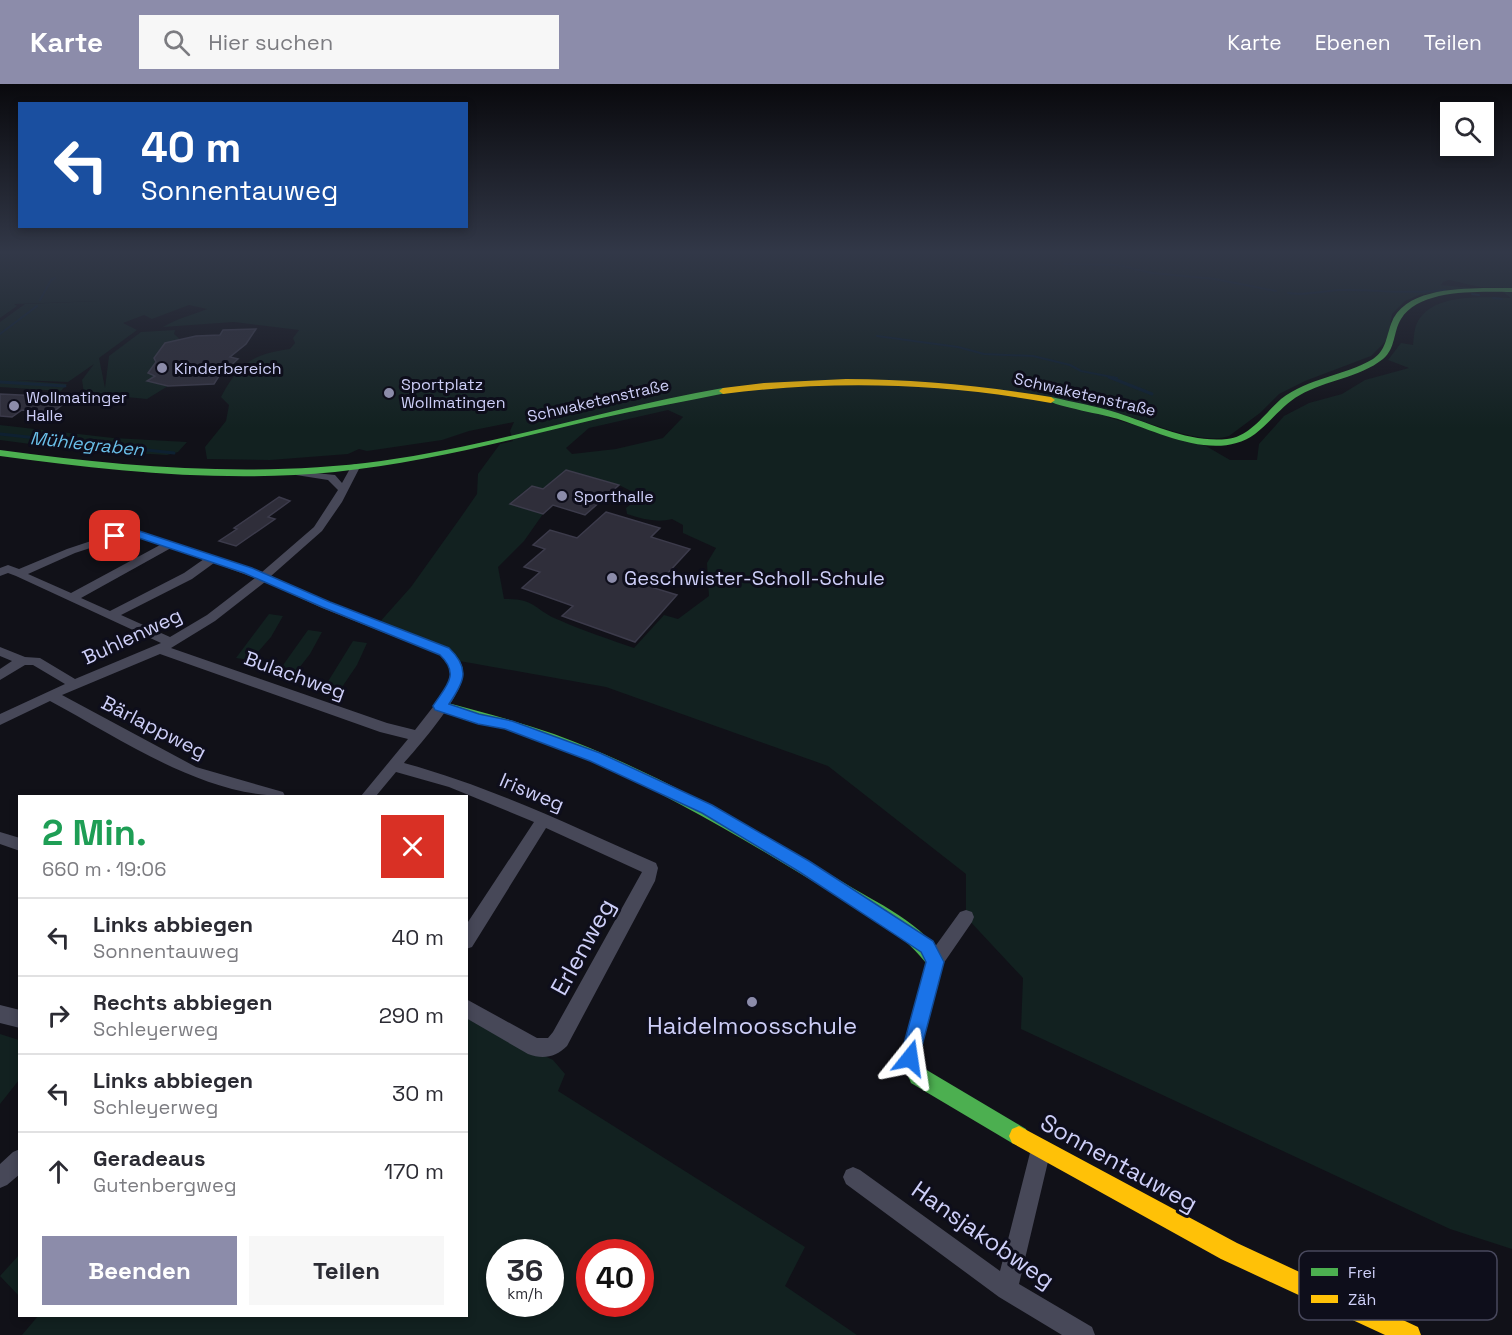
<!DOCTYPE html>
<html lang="de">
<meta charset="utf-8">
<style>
body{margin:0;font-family:"Space Grotesk",sans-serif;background:#f7f7f7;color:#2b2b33;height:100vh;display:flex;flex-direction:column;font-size:22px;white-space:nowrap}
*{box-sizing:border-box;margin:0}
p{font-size:20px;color:#7c7c81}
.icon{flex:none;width:33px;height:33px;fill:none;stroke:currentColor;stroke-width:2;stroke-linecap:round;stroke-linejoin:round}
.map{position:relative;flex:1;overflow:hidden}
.details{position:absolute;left:18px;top:711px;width:450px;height:522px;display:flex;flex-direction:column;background:#fff;border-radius:0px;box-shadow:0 3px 9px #0003}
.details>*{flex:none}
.top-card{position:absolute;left:18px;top:18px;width:450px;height:126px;border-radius:0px;box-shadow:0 3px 9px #0003;background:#1a4fa0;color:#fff;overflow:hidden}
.fabs{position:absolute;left:1440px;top:18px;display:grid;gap:12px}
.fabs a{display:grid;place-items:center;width:54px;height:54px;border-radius:0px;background:#fff;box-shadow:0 3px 9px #0003;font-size:30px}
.speed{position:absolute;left:486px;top:1155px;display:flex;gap:12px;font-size:30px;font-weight:700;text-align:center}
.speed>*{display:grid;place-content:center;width:78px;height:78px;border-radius:50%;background:#fff;box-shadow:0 3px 9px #0003;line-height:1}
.speed small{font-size:15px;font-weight:400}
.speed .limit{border:9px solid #d22;background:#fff;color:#111}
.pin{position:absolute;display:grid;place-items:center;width:51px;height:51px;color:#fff;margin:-26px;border-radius:12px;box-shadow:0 3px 9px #0006}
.me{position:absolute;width:66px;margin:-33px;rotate:15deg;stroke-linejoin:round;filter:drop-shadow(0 0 4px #0008)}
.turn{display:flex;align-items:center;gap:21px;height:126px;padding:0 24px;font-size:27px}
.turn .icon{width:78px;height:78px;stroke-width:2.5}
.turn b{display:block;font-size:42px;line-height:51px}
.round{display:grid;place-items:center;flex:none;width:63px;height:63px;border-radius:0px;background:#f7f7f7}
.overview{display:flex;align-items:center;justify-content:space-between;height:102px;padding:0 24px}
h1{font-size:36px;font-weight:600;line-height:45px;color:#1e9e55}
.cta{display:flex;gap:12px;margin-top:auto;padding:12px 24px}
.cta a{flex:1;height:69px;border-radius:0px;background:#8c8caa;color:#fff;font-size:24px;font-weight:600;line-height:69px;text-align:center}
.cta a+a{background:#f7f7f7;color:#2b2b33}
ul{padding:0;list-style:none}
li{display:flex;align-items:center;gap:18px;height:78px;padding:0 24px;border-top:2px solid #e1e1e2}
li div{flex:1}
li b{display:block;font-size:22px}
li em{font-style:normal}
header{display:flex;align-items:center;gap:36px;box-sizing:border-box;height:84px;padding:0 30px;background:#8c8caa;color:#fff}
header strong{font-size:28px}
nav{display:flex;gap:33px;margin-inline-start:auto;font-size:21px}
.search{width:420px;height:54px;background:#f7f7f7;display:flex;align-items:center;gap:15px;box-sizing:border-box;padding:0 21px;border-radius:0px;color:#7c7c81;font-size:22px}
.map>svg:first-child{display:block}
.green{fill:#122120;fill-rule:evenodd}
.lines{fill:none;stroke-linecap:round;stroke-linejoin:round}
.stream-far1{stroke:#0e2031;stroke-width:2}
.stream{stroke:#0e2031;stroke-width:3}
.building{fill:#2f2e3a;stroke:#3c3b4b;stroke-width:1.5}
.street{fill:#474858;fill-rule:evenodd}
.fast{fill:#4caf50;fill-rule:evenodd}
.slow{fill:#ffc107;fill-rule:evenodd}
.route{fill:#1a73e8;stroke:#114b97;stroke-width:1.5}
.poi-dot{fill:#8c8caa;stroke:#0e0e1b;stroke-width:2}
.labels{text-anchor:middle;stroke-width:6;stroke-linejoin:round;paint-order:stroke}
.far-poi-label{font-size:16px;fill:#cecff8;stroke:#0e0e1b;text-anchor:start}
.far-street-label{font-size:16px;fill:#cecff8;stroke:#0e0e1b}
.far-water-label{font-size:18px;font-style:italic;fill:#6ac0ea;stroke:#0e0e1b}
.poi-label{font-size:20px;fill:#cecff8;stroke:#0e0e1b;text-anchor:start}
.street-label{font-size:20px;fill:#cecff8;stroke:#0e0e1b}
.near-street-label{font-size:24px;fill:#cecff8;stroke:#0e0e1b}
.near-poi-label{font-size:24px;fill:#cecff8;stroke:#0e0e1b}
.key{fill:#0e0e1b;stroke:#48485d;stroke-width:1.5}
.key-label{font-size:16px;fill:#cecff8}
</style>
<header>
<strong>Karte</strong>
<div class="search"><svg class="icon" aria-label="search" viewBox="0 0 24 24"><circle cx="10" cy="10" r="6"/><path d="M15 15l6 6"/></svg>Hier suchen</div>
<nav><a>Karte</a><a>Ebenen</a><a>Teilen</a></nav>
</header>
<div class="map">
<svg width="1512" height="1251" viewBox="0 0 1512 1251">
<rect width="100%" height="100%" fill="#111118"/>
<path class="green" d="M0,169h1512v35l-32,-1 -31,-7 -6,2 -2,3 31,3 -53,7 -14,6 -13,13 -4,25 -17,17 -66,25 -26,13 -19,19 -31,23c-28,10 -83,-15 -111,-23l-11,4 99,29 24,14h27l2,-16 25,-28 25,-13 33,-9 23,-14 44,-12 -21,-8 13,-17 12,2c1,-8 1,-17 5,-24 16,-28 65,-24 93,-23l-8,-6h9v957l-62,-20 -429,-200 2,-51 -57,-61v-43l-138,-108 -222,-79 -152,-27 -76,-36 33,-37 50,-70 16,-23 1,-20 22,-30 13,-3 -3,-10 4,-9 -45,9 -27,9 -75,11 -8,-2 -11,5 -78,6 -63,-1 -2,-12 21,-26 3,-16 -8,-8c18,-34 32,-43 69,-48l5,-6 -2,-5 6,-8 -65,-8 -71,5c13,-8 29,-12 44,-18l-18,-4 -37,14 -8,-4 -21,8 14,7 -38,28 6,30 4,-32 32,-24 34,-2 -1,4 8,7 -17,2 -11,15 2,4 -8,11 7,3 -7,5 20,5 -21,13 -63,-6 -2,-13 12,-16 -26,18 -53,-2 52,4 -6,7 -61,-4v-65l25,-18 75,-3 -86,3 3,2 -17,12zM668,326l15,7 -20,21 -47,11 -44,5 -6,-6 23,-20zM566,386l53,15 22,11 -15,12 1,6c15,5 30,9 45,5l11,6v8l33,15 -9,15 2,33 -31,23 -14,-4 -30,33c-25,-9 -51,-17 -75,-28 -25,-10 -23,-22 -55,-21l-6,-32 26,-26 19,-27 -33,-11 21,-17 12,3z
M0,341l113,13 74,4 -9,10 -11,3 -99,-6 -68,-9z
M269,530l14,2 -12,21 -20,23 -15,-2z
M308,546l14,2 -12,22 -18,23 -16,-2z
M353,557l14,2 -10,22 -17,25 -16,-2z
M467,934l86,42 12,14 -7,17 247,156 -20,39 72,49h-835l16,-19h428zM500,1168h50v52h-50zM590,1168h50v52h-50z
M0,950l19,6v40l-19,24z
M19,1171v41l-19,-20z"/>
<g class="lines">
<path class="stream-far1" d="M1064,180l54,1 34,8 63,6 61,12
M1288,209c17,3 33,-2 51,-3 35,-1 70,5 106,0
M1472,210l7,1
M1493,214l9,1
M40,216l11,-20 4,-2
M0,250l37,-28
M877,252l81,11 26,7 49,2 37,9 11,6 36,7"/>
<path class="stream" d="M1109,293l43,17
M0,298l65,4
M0,350l174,19"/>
</g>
<path class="building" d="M256,245l-10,15 -16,13 8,2 -19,17 -5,8 -46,2 -21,-5 8,-5 -7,-3 8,-11 -2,-4 11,-15 31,-7 24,-1 3,-5z
M0,310l41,2 30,2 -18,14 -31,-2 -10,7 -12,-1z
M566,386l53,15 -34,30 -32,-10 -10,9 -33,-10 22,-18 11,3z
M279,413l11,4 -22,16 7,2 -39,27 -17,-5 18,-12 -3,-1z
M606,428l54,16 -9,9 39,12 -36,39 23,7 -42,47 -73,-26 11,-10 -51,-18 18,-16 -16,-5 21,-18 -12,-4 17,-15 27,8z"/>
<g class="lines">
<path class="street" d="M355,380l5,3 -18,35 -20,29 -51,45 59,26 118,47c7,6 15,14 15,23 1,23 -44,74 -59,91 88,24 168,63 252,100l2,5 -3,13 -88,165c-11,11 -24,14 -39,8l-62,-36v-19l71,39h11l5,-6 89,-160 -96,-44 -74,119 -6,2v-24l68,-103 -85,-35 -53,-15 -20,24h-15l47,-57 -28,-7 -220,-78 -98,41 134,72 87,25 2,4c-83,0 -164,-57 -235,-95l-50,24v-11l65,-30 -32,-19h-8l-25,15v-11l12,-8 -12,-5v-9l25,10 15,1 35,21 86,-36 -145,-67 -8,-3 -8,3v-8l8,-3 11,4 48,-20 63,-21 132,44 52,-45 24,-37 -10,-10 -32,-5v-4l39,4 7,8 10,-18zM130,451l30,10 -89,48 -43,-19 47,-21zM171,464l33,11 -20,14 -74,38 -29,-13zM214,479l41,15 -48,37 -37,22 -49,-22 71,-36zM265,498l57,26 118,47 9,10 2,6 -4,15 -7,12 -25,32 -28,-7 -216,-75 44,-27z
M0,748l20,6v13l-20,-7z
M966,826l6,2 2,5 -2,5 -31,45 -6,2 -6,-2 -3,-6 3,-6 31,-43z
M0,921l20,5v18l-20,-5z
M1041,1055l7,3 3,7 -32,135 73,43 3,8h-33l-63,-38 -153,-113 -3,-7 3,-7 7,-3 7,3 140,101 31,-122 3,-7z
M20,1065v25l-13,11 -7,3v-24l13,-12z"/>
<path class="fast" d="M1483,204h29v4c-31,0 -92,-4 -111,27 -8,13 -5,29 -18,40 -24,19 -57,21 -83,36 -18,10 -29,27 -45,39 -38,28 -95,-1 -134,-14 -17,-6 -64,-13 -74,-20l4,-3c22,5 45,9 67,16 34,11 72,30 109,26 23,-2 38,-26 54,-40 27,-21 63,-23 92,-40 13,-9 13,-21 18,-35 12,-34 62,-35 92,-36z
M723,304l4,3 -1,2c-43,9 -86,16 -129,26 -87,21 -173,44 -262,53 -112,11 -224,-1 -335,-16v-6c126,17 254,28 381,11 115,-16 227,-53 342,-73z
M440,617c38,10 76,20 114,33 101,37 194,92 287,147 32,20 87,44 103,80l-25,97 6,11 101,60 3,7 -3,7 -7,3 -7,-3 -101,-60 -10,-25 25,-95c-28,-36 -72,-56 -110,-80 -87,-53 -176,-105 -271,-141 -36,-13 -73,-22 -110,-33l-2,-3z"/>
<path class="slow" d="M846,295c69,0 137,7 205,18l4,3 -4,3c-110,-20 -217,-23 -328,-9l-4,-3 4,-3 41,-5z
M1019,1042l218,117 181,84 3,8h-36l-164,-76 -209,-116 -3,-7 3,-7z"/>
</g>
<linearGradient id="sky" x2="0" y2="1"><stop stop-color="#09090d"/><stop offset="0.49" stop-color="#323848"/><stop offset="1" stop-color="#323848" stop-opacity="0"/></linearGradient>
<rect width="1512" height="344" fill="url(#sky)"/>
<path class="route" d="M130,444l122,40 78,34 119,46c22,21 15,34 0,56l30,10 33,7 88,32 112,52 97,56 124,80 11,21 -27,103 -7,2 -7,-2 -3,-7 26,-96 -5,-10 -27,-18 -96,-63 -96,-58 -112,-52 -85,-32 -27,-5 -43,-14 -2,-4c12,-19 28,-31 7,-51l-118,-48 -78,-34 -114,-38 -15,4 -6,-3z"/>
<g class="poi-dot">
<circle cx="162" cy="284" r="6"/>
<circle cx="389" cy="309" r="6"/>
<circle cx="14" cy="322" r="6"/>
<circle cx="562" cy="412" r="6"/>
<circle cx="612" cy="494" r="6"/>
<circle cx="752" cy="918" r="6"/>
</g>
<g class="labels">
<g class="far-poi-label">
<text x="174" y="290">Kinderbereich</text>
<text x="401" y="306">Sportplatz<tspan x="401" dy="18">Wollmatingen</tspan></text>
<text x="26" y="319">Wollmatinger<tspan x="26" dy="18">Halle</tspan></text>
<text x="574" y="418">Sporthalle</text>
</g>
<g class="far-street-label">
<text transform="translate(1085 310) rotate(13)" y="6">Schwaketenstraße</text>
<text transform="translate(598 316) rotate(-13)" y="6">Schwaketenstraße</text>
</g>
<g class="far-water-label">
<text transform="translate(87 360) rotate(6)" y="6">Mühlegraben</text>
</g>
<g class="poi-label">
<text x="624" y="501">Geschwister-Scholl-Schule</text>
</g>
<g class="street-label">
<text transform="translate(132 552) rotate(-25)" y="7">Buhlenweg</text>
<text transform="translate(295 591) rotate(20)" y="7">Bulachweg</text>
<text transform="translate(154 643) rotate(27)" y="7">Bärlappweg</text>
<text transform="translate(532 708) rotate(23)" y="7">Irisweg</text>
</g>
<g class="near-street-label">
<text transform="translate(583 863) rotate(-61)" y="8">Erlenweg</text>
<text transform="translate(1119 1079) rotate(29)" y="8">Sonnentauweg</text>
<text transform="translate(983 1151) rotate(35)" y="8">Hansjakobweg</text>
</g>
<g class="near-poi-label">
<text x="752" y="950">Haidelmoosschule</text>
</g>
</g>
<rect x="1299" y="1167" width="198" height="69" rx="9" class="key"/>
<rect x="1311" y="1184" width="27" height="8" fill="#4caf50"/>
<rect x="1311" y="1211" width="27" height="8" fill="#ffc107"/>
<g class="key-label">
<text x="1348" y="1194">Frei</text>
<text x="1348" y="1221">Zäh</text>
</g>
</svg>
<div class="fabs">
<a><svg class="icon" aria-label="search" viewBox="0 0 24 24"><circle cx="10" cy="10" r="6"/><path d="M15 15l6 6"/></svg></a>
</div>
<div class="speed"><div>36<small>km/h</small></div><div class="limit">40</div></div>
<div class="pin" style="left:115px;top:452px;background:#d93025"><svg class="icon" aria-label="arrive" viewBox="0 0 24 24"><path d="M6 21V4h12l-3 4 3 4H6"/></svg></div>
<svg class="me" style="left:910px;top:974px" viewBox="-20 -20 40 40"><path d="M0-17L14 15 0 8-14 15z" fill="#1a73e8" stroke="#fff" stroke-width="4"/></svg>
<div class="top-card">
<div class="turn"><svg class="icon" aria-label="left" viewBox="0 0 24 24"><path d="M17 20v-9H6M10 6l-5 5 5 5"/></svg><div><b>40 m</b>Sonnentauweg</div></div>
</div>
<section class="details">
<div class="overview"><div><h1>2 Min.</h1><p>660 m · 19:06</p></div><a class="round" style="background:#d93025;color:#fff"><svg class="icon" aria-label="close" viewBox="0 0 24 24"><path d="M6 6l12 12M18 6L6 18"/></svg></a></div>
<ul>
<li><svg class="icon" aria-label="left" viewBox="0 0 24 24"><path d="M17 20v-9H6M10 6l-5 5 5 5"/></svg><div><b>Links abbiegen</b><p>Sonnentauweg</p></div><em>40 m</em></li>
<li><svg class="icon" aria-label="right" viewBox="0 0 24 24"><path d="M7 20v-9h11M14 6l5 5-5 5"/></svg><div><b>Rechts abbiegen</b><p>Schleyerweg</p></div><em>290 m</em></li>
<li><svg class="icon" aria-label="left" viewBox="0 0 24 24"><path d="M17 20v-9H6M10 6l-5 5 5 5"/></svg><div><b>Links abbiegen</b><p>Schleyerweg</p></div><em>30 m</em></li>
<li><svg class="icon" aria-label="ahead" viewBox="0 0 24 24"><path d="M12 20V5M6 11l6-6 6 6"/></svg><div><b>Geradeaus</b><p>Gutenbergweg</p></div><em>170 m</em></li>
</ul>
<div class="cta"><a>Beenden</a><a>Teilen</a></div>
</section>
</div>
